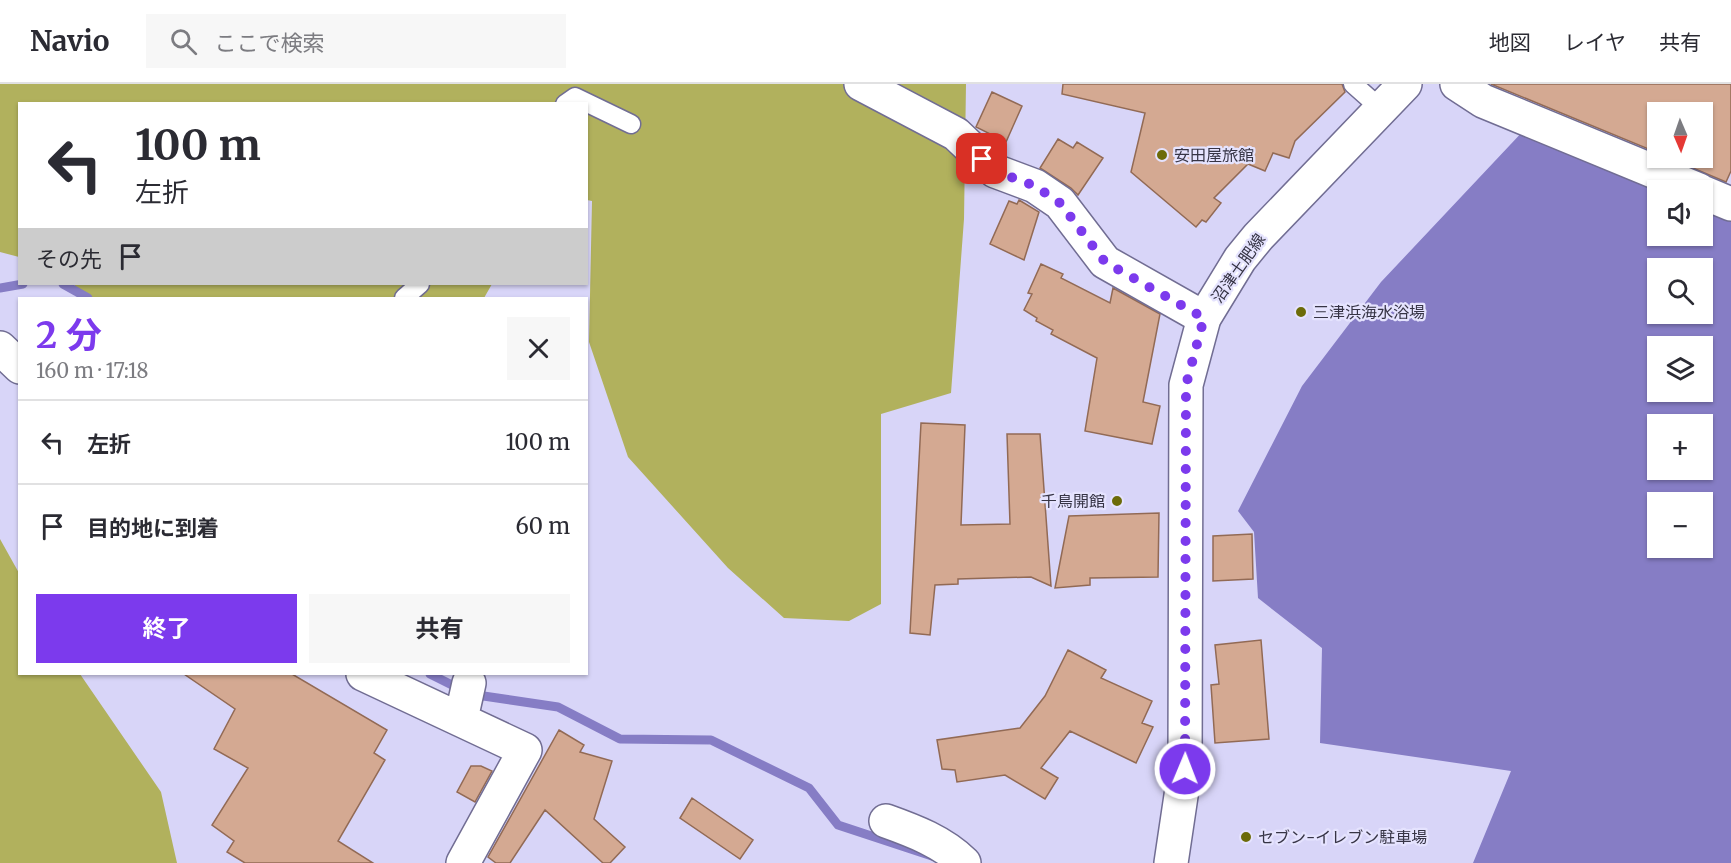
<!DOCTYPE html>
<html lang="ja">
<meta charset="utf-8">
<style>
body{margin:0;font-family:Merriweather,"Noto Sans JP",serif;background:#f7f7f7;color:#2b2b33;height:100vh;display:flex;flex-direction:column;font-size:22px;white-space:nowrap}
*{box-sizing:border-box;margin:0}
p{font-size:20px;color:#7c7c81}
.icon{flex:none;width:33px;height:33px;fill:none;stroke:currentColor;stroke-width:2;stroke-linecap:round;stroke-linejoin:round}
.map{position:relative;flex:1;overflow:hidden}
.sheet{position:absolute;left:18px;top:213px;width:570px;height:378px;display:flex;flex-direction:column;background:#fff;border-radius:0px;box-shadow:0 2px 4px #0004}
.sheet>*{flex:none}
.top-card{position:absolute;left:18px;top:18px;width:570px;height:183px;border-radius:0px;box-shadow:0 2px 4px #0004;background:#fff;color:#2b2b33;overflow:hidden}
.needle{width:39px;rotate:178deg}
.tools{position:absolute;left:1647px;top:18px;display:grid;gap:12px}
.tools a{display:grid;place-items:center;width:66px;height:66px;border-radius:0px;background:#fff;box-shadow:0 2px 4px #0004;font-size:30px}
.pin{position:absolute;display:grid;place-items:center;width:51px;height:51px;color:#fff;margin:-26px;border-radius:12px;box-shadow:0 3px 9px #0006}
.me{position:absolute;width:66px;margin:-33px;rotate:1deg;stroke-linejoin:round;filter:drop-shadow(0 0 4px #0008)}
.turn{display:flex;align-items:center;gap:21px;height:126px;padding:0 18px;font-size:27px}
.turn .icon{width:78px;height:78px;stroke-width:2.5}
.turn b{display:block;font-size:42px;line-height:51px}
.then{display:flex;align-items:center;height:57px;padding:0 18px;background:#0003;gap:12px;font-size:22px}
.round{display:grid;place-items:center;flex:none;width:63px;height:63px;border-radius:0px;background:#f7f7f7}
.overview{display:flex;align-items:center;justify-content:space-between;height:102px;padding:0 18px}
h1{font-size:36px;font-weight:700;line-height:45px;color:#7c3aed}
.cta{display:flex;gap:12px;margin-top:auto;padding:12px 18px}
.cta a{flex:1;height:69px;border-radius:0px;background:#7c3aed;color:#fff;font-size:24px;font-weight:700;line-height:69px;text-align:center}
.cta a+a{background:#f7f7f7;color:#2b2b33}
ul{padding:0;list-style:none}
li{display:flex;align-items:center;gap:18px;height:84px;padding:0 18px;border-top:2px solid #e1e1e2}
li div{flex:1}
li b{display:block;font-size:22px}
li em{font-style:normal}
header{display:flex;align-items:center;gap:36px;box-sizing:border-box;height:84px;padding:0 30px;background:#fff;border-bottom:2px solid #e1e1e2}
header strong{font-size:28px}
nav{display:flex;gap:33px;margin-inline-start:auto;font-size:21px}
.search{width:420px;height:54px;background:#f7f7f7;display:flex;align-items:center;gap:15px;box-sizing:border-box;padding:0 21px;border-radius:0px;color:#7c7c81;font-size:22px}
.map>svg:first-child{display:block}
.forest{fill:#b1b15d}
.water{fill:#867dc5;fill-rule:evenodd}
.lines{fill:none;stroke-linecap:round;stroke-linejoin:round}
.stream{stroke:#867dc5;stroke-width:9}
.building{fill:#d4a992;stroke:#926a55;stroke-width:1.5}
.lane-casing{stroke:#716d93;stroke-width:21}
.street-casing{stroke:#716d93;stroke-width:36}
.primary-casing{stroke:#716d93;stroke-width:36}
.lane{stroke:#fff;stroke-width:18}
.street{stroke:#fff;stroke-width:33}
.primary{stroke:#fff;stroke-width:33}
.route{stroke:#7c3aed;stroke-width:10;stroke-dasharray:0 18}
.poi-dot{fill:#6c6b09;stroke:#e5e3fe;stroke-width:2}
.labels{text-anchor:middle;stroke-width:4.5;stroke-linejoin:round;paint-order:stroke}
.poi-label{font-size:16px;fill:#363445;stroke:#e5e3fe;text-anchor:start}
.street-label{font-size:16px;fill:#363445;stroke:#e5e3fe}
</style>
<header>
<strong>Navio</strong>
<div class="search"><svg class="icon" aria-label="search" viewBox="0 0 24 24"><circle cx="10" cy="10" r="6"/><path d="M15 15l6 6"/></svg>ここで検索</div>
<nav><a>地図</a><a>レイヤ</a><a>共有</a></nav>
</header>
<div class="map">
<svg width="1731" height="779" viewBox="0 0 1731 779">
<rect width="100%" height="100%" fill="#d8d5f8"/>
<path class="forest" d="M0,0h966l-2,135 -13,174 -70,21v190l-32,17 -65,-3 -56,-50 -100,-111 -39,-115 3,-141 -5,-1 -1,-96h-566l-1,153 -19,-5z
M73,200h419l-8,14h-396z
M0,455l19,34 1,101h60l81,118 16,71h-177z"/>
<path class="water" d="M1527,43l131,63v46h44l1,-36 28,12v651h-258l38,-92 -191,-28 2,-95 -64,-50 -4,-66 -16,-21 64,-125 79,-104zM1658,184h44v46h-44zM1658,262h44v46h-44zM1658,340h44v46h-44zM1658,418h44v46h-44z"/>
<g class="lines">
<path class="stream" d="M63,200l25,14
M0,204l23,-4
M430,590l40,20 88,13 62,32 91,1 98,48 29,37 94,31"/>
</g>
<path class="building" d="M1063,0h279l3,8 -50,49 -6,17 -16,-5 -8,18 -17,-7 -34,34 7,5 -15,19 -4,-2 -6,7 -65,-55 14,-59 -83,-19z
M1491,0h240v87l-5,11 -57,-24h33v-46h-44v41z
M992,8l30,14 -16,36 -30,-15z
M1058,55l15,9 4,-6 26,16 -25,37 -7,-7 -31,-20z
M1019,116l20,12 -15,48 -34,-16 19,-43 8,3z
M1041,180l22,10 -2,4 49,25 3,-15 47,26 -17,88 17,4 -8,38 -67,-13 12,-73 -46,-24 2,-4 -17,-9 1,-3 -13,-8 8,-16 -4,-1z
M921,339l44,2 -4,100 49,-1 -3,-90h33l11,152 -20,-9 -73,2v5l-23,1 -5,50 -20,-2z
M1159,429l-1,64 -68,1v7l-35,3 14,-72z
M1252,450l1,45 -40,2v-45z
M1261,556l8,99 -54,4 -4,-58 8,-1 -4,-39z
M1068,566l38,20 -5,8 51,23 -10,22 11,4 -17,36 -66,-32 -29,37 17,10 -13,21 -40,-24 -48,7 -2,-12 -13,-1 -5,-29 83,-12 25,-32z
M184,590h108l95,56 -13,23 11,7 -47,81 35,22h-128l-18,-11 7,-11 -22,-16 36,-57 -34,-19 21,-40z
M559,646l25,15 -4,7 32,9 -18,58 31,28 -15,16h-7l-58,-53 -35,53h-14l-8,-6z
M471,682h10l11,5 -17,31 -18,-10z
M692,714l61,42 -13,19 -60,-41z"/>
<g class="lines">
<g class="lane-casing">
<path id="lane" d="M1353,0l27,24
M565,20l10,-7 56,27
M404,214l16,-14"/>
</g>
<g class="street-casing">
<path id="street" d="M861,0l95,50 39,37 40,15 25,17 45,59 99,56
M1457,0l26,17 216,89
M1702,108l29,12
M0,264l20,19
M363,590l162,76 -62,113
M461,635l8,-36
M886,737c28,10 57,21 78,42"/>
</g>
<g class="primary-casing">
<path id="primary" d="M1171,779l14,-94 1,-384 18,-67 36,-59 18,-22 147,-153"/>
</g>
<use href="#lane" class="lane"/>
<use href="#street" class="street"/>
<use href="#primary" class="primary"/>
</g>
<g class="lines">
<path class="route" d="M982,75l13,12 40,15 25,17 45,59 99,56 -18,67 -1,384"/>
</g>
<g class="poi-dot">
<circle cx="1162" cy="71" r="6"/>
<circle cx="1301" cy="228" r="6"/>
<circle cx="1117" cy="417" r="6"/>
<circle cx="1246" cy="753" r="6"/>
</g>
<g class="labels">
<g class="poi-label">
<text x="1174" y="77">安田屋旅館</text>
<text x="1313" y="234">三津浜海水浴場</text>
<text x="1105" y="423" text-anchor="end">千鳥開館</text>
<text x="1258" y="759">セブン-イレブン駐車場</text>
</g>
<g class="street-label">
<text transform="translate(1238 184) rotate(-55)" y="6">沼津土肥線</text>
</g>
</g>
</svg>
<div class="tools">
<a><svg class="needle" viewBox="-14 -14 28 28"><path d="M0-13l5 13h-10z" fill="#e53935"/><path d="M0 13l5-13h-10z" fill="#7c7c81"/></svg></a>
<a><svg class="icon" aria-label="sound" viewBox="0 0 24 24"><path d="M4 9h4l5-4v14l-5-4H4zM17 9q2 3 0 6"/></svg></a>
<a><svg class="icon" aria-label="search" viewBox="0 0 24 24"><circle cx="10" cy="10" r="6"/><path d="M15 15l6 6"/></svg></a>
<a><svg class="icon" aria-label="layers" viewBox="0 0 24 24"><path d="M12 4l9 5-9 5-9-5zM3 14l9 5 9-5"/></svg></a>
<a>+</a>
<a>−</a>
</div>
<div class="pin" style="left:982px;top:75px;background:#d93025"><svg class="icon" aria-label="arrive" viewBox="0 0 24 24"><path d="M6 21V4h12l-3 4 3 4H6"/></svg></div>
<svg class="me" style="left:1185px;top:685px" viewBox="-20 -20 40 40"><circle r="17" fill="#7c3aed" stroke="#fff" stroke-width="3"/><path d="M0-11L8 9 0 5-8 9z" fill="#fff"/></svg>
<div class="top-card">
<div class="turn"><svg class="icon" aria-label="left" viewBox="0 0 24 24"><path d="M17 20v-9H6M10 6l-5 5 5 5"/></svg><div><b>100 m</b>左折</div></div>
<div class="then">その先<svg class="icon" aria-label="arrive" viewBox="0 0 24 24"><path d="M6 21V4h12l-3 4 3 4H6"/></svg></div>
</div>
<section class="sheet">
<div class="overview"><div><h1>2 分</h1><p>160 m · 17:18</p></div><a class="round"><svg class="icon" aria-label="close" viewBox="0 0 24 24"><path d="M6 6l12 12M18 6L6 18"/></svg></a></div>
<ul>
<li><svg class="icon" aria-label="left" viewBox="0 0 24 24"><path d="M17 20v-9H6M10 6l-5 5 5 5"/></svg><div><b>左折</b></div><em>100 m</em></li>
<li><svg class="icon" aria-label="arrive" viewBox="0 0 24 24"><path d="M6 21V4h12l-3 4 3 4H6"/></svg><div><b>目的地に到着</b></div><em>60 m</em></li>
</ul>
<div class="cta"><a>終了</a><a>共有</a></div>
</section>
</div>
